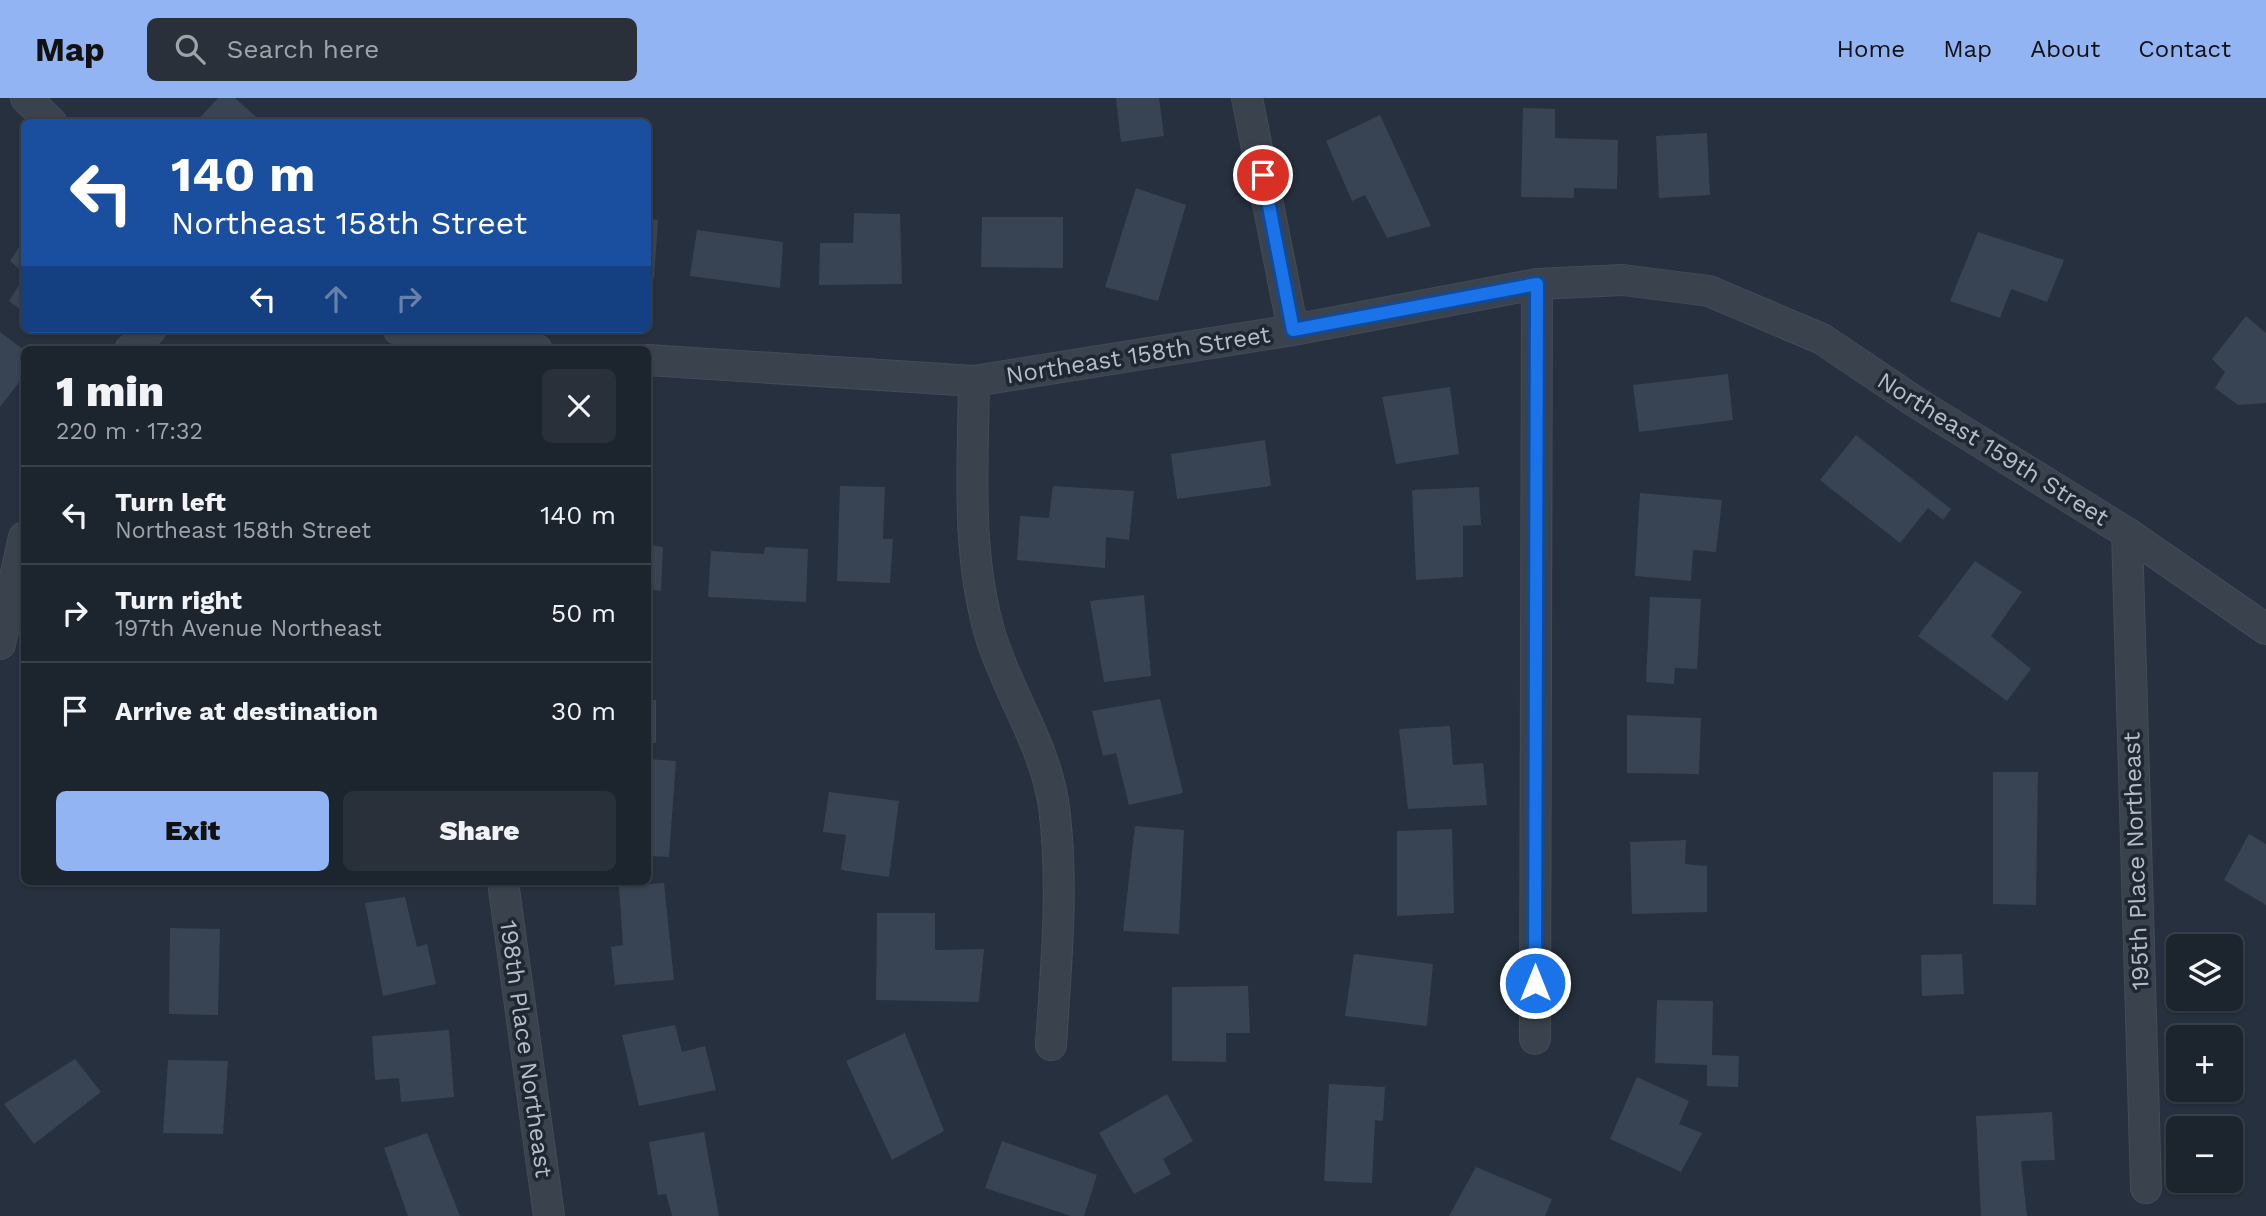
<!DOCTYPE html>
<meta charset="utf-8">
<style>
body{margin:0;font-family:"Work Sans",sans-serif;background:#29303a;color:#f1f3f6;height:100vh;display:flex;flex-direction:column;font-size:26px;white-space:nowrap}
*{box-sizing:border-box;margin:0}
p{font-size:23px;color:#a0a4aa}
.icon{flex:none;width:38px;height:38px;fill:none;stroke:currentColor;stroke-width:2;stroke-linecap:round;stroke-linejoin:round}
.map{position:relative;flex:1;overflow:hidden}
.details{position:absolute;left:21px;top:248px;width:630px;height:539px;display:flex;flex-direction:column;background:#1c242e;border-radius:10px;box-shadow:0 2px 5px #0004,0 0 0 2px #3a414a}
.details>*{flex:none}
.top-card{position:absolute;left:21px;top:21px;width:630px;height:214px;border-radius:10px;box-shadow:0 2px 5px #0004,0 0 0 2px #3a414a;background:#1a4fa0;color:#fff;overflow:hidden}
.tools{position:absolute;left:2166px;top:836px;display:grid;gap:14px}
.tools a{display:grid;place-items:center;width:77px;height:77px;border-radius:10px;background:#1c242e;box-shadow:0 2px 5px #0004,0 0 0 2px #3a414a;font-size:35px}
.pin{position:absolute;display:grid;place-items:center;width:60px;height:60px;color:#fff;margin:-30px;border:4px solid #fff;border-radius:50%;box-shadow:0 2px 7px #0007}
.me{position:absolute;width:77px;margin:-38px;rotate:0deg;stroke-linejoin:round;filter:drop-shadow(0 0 5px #0008)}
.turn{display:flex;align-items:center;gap:24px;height:147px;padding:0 35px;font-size:32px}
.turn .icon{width:91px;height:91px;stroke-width:2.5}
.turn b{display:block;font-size:49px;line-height:60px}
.lanes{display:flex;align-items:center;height:66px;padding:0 35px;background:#0003;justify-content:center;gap:35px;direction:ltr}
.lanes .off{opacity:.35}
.round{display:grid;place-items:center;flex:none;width:74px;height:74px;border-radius:10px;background:#29303a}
.headline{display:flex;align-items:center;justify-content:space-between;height:119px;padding:0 35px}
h1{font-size:42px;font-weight:800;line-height:52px}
.button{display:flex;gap:14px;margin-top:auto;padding:14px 35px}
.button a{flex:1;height:80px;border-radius:10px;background:#92b4f2;color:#111;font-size:28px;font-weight:800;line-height:80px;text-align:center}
.button a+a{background:#29303a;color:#f1f3f6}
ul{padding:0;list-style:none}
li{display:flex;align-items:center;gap:21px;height:98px;padding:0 35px;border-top:2px solid #3a414a}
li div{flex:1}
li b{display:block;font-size:26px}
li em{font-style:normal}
header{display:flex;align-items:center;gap:42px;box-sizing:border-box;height:98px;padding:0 35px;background:#92b4f2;color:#111}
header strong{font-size:33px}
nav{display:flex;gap:38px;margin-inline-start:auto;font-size:24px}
.search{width:490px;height:63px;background:#29303a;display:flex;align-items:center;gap:18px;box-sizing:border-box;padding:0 24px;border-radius:10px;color:#a0a4aa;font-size:26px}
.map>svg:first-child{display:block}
.building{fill:#384454}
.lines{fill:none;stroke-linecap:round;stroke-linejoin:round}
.minor-casing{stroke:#434b57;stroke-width:32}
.minor{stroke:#3a424e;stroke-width:30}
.route-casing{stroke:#114b97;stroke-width:18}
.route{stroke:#1a73e8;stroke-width:12}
.labels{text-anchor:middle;stroke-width:7;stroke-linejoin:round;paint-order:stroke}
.street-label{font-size:24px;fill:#b6bdc9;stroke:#1f2733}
</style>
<header>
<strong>Map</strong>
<div class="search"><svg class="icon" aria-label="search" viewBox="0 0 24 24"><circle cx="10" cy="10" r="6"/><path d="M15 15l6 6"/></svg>Search here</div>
<nav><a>Home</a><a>Map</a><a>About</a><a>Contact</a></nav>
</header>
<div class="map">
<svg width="2266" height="1118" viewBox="0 0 2266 1118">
<rect width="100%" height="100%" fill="#26303e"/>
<path class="building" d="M218,0h17l27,24h-66z
M1116,0h43l5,38 -43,6z
M1523,10l32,1v29l63,2 -1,49 -43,-1v10l-53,-1z
M1380,17l51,111 -44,12 -22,-43 -13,6 -26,-60z
M1707,35l3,62 -51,3 -3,-62z
M1136,90l50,17 -28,96 -53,-14z
M854,115l46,1 2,70 -83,1 1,-42h33z
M982,119h81v51l-82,-1z
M648,121l10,1 -4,59h-6z
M697,132l86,12 -3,46 -90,-12z
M1978,134l86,28 -17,42 -36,-13 -11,29 -50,-17z
M24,142v33l-14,-12z
M24,179v35l-15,-11z
M2246,218l20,17v70l-28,2 -23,-17 10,-16 -13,-13z
M0,234l24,18v26l-24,31z
M1728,276l5,46 -94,12 -6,-47z
M1450,289l9,67 -63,10 -14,-67z
M1856,337l95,74 -8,11 -15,-12 -28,35 -80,-63z
M1265,342l6,46 -94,13 -6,-45z
M840,388l45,1 -2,52h10l-3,44 -53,-2z
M1053,388l81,5 -5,49 -23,-3 -1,31 -88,-8 3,-44 29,2z
M1479,389l2,38 -18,1v51l-47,3 -4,-90z
M1640,395l82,7 -6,52 -23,-2 -2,31 -56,-5z
M648,447l15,2 -2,44 -13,-2z
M765,449l43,2 -2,53 -98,-5 3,-46 53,3z
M1975,463l47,31 -31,44 40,33 -24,32 -89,-65z
M1144,497l7,81 -47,6 -14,-81z
M1650,499l51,2 -4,70 -22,-1 -1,16 -28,-2z
M1160,601l23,94 -54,12 -13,-52 -13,3 -11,-45z
M648,602h8v43h-8z
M1627,617l74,3 -2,56 -72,-1z
M1450,628l3,39 30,-2 4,42 -79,4 -9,-80z
M648,661l28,2 -7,96 -21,-1z
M1993,674h45l-2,133 -43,-1z
M829,694l70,9 -10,76 -48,-7 5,-35 -23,-3z
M1135,728l49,4 -5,104 -56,-3z
M1452,731l2,84 -57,3v-85z
M2249,736l17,10v61l-42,-25z
M1686,742l-1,24 22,2v46l-75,2 -2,-72z
M664,785l10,97 -59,5 -4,-38 12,-2 -4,-59z
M405,799l12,50 10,-3 9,40 -53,12 -18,-93z
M877,815h58v37l49,-1 -5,53 -103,-2z
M170,830l50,1 -2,86 -49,-1z
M1354,856l79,10 -6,62 -82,-10z
M1962,856l2,40 -42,2 -1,-41z
M1248,888l2,47h-24v29l-54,-1v-74z
M1657,902l56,1 -1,54 27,1 -1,31 -31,-1v-21l-52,-2z
M675,927l7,27 23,-6 11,44 -77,16 -17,-71z
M449,932l5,67 -53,5 -2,-24 -24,2 -3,-44z
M905,935l39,98 -52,29 -46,-99z
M75,961l26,33 -67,52 -30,-40z
M168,962l60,1 -5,73 -60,-1z
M1637,979l52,24 -10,23 23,9 -21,39 -71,-33z
M1329,986l56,3 -2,34 -8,-1 -3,63 -48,-2z
M1167,996l26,47 -30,18 8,15 -37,20 -35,-61z
M2052,1014l3,48 -34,1 6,55h-46l-5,-100z
M704,1034l15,84h-47l-6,-22 -8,1 -9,-53z
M427,1035l33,83h-52l-24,-68z
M1002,1043l95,34 -13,41h-13l-86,-28z
M1476,1069l76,32 -7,17h-96z"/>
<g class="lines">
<g class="minor-casing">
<path id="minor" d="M26,0l25,24
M1247,0l46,232
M398,231l139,21
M130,252l21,-21
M648,262l326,21 319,-51 244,-46 86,-4 86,11 113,48 95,64 210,130 139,96
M974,283c-1,85 -8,170 16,253 18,60 55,110 64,173 10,79 2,159 -3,238
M2127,435l19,655
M0,546l24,-107
M503,784l46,334
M1535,941l2,-755"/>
</g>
<use href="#minor" class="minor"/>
</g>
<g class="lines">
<g class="route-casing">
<path id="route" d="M1263,77l30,155 244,-46 -2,699"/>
</g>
<use href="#route" class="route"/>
</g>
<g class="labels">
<g class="street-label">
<text transform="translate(1138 257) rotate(-9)" y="8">Northeast 158th Street</text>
<text transform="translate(1993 351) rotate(32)" y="8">Northeast 159th Street</text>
<text transform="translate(2136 763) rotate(-92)" y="8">195th Place Northeast</text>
<text transform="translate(526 951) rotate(82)" y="8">198th Place Northeast</text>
</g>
</g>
</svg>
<div class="tools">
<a><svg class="icon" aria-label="layers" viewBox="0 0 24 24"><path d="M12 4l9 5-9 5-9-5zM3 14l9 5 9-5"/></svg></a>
<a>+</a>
<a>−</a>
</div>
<div class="pin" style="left:1263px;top:77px;background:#d93025"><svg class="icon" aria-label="arrive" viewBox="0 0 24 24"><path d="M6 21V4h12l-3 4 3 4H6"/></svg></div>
<svg class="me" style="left:1535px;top:885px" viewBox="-20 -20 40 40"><circle r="17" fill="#1a73e8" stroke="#fff" stroke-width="3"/><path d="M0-11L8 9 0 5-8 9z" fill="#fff"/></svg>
<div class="top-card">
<div class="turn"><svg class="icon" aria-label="left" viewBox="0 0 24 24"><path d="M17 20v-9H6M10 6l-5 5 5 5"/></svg><div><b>140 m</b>Northeast 158th Street</div></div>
<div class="lanes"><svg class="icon" aria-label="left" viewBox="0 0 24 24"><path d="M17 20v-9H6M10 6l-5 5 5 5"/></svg><svg class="icon off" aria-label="ahead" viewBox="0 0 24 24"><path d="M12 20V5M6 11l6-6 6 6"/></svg><svg class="icon off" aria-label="right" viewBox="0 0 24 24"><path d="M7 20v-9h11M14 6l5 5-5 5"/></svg></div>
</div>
<section class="details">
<div class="headline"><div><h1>1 min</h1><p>220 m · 17:32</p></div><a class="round"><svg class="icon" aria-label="close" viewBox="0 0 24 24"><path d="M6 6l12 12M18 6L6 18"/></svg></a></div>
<ul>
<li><svg class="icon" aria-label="left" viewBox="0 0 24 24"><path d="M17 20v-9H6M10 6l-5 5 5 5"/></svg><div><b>Turn left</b><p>Northeast 158th Street</p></div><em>140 m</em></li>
<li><svg class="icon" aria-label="right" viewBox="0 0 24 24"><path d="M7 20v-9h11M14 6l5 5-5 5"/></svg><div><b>Turn right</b><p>197th Avenue Northeast</p></div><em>50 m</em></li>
<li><svg class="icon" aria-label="arrive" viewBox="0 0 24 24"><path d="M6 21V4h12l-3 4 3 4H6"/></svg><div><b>Arrive at destination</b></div><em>30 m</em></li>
</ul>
<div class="button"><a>Exit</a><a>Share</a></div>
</section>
</div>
